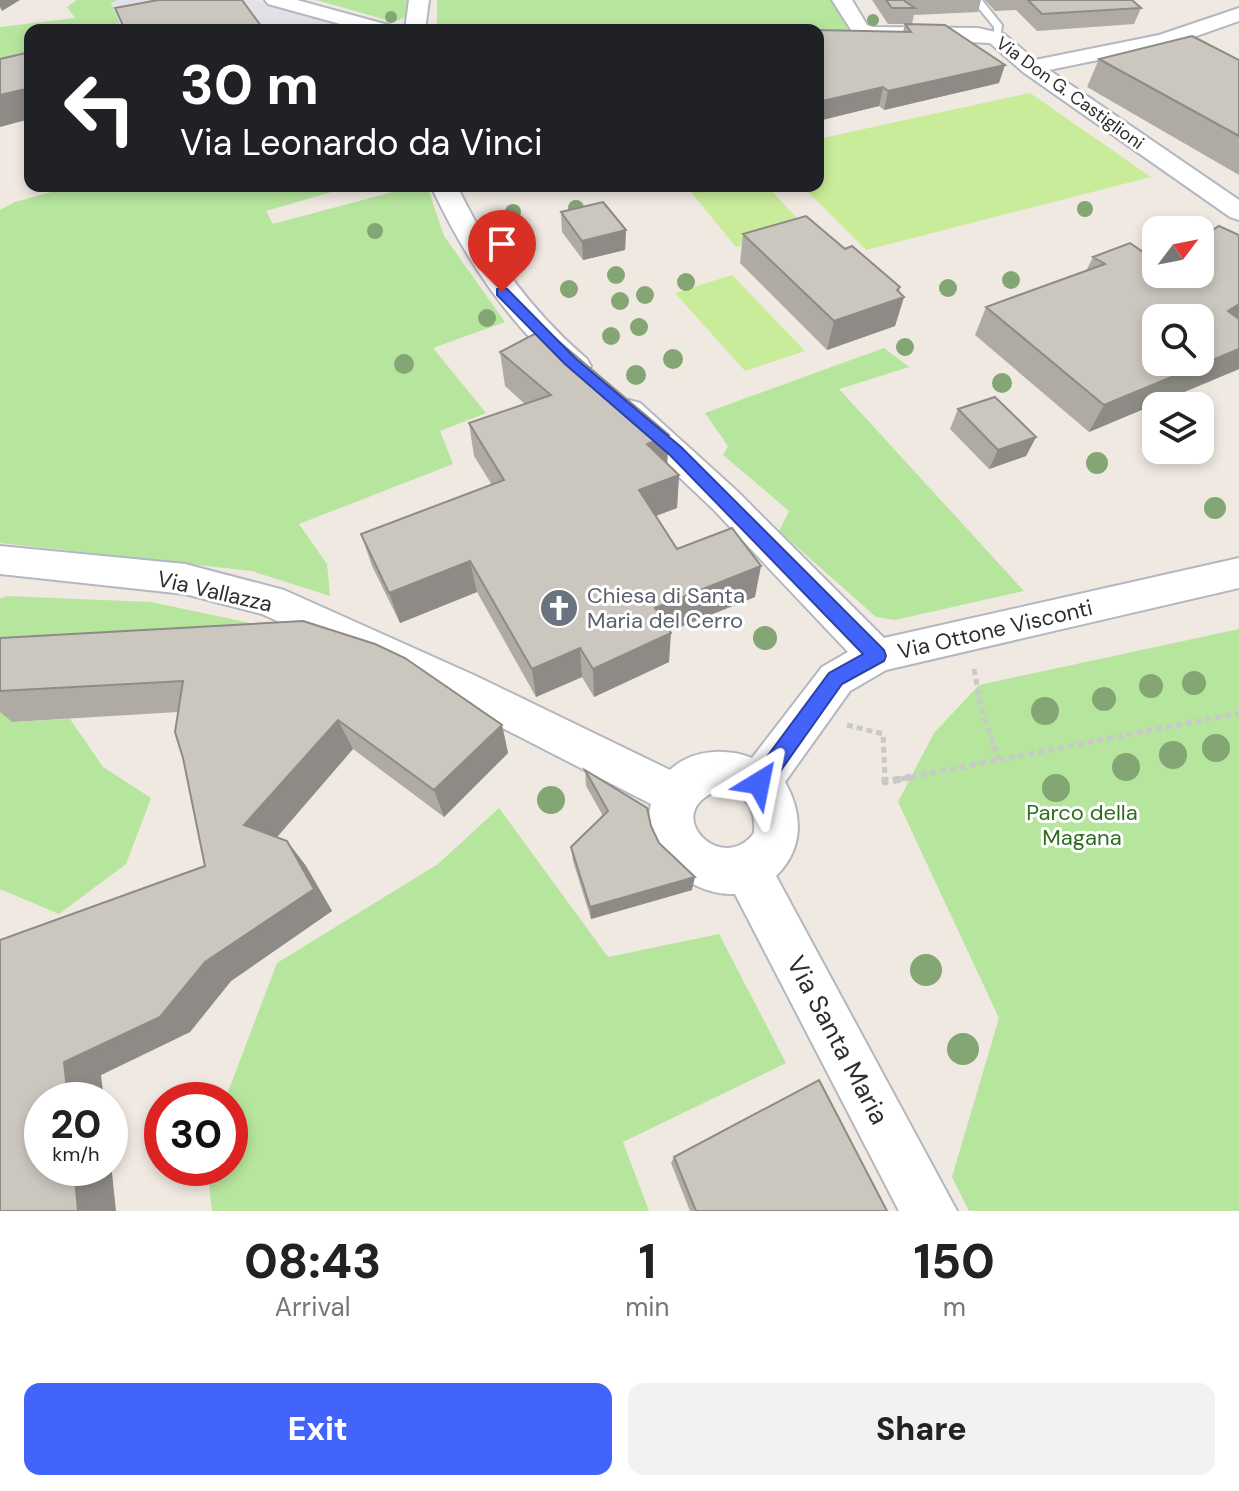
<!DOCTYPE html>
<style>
body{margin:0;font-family:"DM Sans",sans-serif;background:#f2f2f2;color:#222;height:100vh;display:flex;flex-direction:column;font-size:30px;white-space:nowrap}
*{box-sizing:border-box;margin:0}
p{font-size:26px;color:#767676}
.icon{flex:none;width:44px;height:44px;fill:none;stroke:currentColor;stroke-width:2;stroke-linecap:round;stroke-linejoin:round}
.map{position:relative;height:1211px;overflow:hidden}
.sheet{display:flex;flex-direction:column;background:#fff;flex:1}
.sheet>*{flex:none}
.hud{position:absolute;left:24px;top:24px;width:800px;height:168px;border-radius:16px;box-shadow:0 4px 12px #0003;background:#202124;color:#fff;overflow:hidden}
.needle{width:52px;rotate:58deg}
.tools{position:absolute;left:1142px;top:216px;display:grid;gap:16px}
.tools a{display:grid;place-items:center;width:72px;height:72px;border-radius:16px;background:#fff;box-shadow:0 4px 12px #0003;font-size:40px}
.speed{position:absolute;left:24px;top:1082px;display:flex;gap:16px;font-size:40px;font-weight:700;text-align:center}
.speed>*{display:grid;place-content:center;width:104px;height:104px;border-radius:50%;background:#fff;box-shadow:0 4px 12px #0003;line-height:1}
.speed small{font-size:20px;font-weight:400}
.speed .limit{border:12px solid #d22;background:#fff;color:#111}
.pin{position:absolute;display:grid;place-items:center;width:68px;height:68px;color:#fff;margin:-82px -34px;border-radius:50% 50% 50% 0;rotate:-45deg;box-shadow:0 0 8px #0007}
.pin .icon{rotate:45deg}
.me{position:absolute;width:88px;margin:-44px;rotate:35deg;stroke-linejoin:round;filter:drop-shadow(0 0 6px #0008)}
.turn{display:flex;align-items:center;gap:28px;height:168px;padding:0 24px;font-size:36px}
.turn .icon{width:104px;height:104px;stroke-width:2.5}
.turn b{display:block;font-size:56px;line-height:68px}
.eta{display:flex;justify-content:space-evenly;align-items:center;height:136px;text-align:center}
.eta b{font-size:48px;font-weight:800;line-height:56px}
.cta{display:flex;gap:16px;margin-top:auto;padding:16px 24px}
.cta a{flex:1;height:92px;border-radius:16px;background:#4264fb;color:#fff;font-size:32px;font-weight:800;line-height:92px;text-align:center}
.cta a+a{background:#f2f2f2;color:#222}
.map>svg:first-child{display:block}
.industrial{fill:#e3e1e8}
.green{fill:#b6e59e}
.pitch{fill:#c9ec9a}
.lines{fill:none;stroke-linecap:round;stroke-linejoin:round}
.service-casing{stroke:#b4b7c1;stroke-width:4}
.minor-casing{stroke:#b4b7c1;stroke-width:4}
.path-far1{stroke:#c9c9c9;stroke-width:5;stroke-dasharray:6 4;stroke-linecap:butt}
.path{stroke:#c9c9c9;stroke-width:7;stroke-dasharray:8 5;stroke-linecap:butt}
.service{fill:#fff;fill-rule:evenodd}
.minor{fill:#fff;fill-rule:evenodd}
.tree{fill:#84a574}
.wall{fill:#afaba4}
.shaded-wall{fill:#8e8b86}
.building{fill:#cbc7bf;stroke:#8e8b86;stroke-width:2;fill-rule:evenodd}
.route{fill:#4264fb;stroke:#2b41a3;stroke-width:2}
.labels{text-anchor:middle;stroke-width:6;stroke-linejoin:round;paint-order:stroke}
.far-street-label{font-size:18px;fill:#2e2e2e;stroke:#fff}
.street-label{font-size:22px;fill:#2e2e2e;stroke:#fff}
.worship-label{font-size:22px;fill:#5b616d;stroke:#fff;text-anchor:start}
.park-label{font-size:22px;fill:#2c6e1b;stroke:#fff}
.near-street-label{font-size:26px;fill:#2e2e2e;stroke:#fff}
</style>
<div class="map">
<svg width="1239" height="1211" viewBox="0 0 1239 1211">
<rect width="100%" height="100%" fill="#efe9e1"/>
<path class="industrial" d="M117,0h137l103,30h-236l-10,-28z"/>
<path class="green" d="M77,0h40l-6,3 11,27h-92v25l-30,8v-36l75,-9 -8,-11z
M316,0h95v15l-17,7z
M437,0h399l26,41 -44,-1v-10h-381z
M73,186h279l-86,25 7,13 142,-38h12l17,50 61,86 -72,26 53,65 -46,18 13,33 -154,60 28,40 3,32 -78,-25 -252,-28v-333l15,-8z
M884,348l25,19 -70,22 185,202 -129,29 -19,-3 -97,-86 10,-20 -66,-56 5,-9 -23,-33z
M6,596l145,6 108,23 -247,97 58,-3 33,48 48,31 -25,66 -67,50 -59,-25v-290z
M1239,629v582h-270l-17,-34 47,-159 -101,-216 36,-69 45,-48z
M499,808l109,149 111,-23 67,129 -163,79 26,69h-437l-5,-43h23v-68h-5l52,-137 161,-99z"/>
<path class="pitch" d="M1030,93l121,84 -285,73 -64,-64h16v-47z
M686,186h81l41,44 -72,17z
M732,275l73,76 -60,20 -70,-78z"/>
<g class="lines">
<g class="service-casing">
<path id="service" d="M972,0h10l20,25 -2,15h-6v-13z"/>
</g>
<g class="minor-casing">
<path id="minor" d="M265,0h32l95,26 3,4h-33l-94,-26z
M409,0h20l-4,30h-20z
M832,0h20l15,25 6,2 105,1 26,6 31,26 124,-25 80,-27v13l-68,24 -122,25 190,130v20l-9,-3 -207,-145 -33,-29 -126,-6 -11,-4z
M431,186h26c33,68 72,123 130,173l4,7 -4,7 -11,3 -11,-3c-59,-54 -100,-114 -134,-187z
M629,400l11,3 97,88 147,147 355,-80v30l-353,82 -36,21 -65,91c18,32 19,67 -9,94l181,335h-58l-164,-317c-46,2 -96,-41 -84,-90l-203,-104 -186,-86 -77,-20 -185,-20v-28l185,18 99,26 192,86 194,94c22,-21 56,-22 82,-12l70,-91 26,-15 -135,-143 -95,-90 -5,-8 5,-8zM723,789c24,5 33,20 31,44 -33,45 -99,-24 -31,-44z"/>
</g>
<path class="path-far1" d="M974,669l7,39 18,52
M847,725l36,9 2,45
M901,779l338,-66"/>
<path class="path" d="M885,777v5l26,-5"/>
<use href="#service" class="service"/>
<use href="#minor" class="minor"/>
</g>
<g class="tree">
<circle cx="391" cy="17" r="6"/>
<circle cx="873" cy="20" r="6"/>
<circle cx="576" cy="208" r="8"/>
<circle cx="1085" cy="209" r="8"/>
<circle cx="513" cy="212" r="8"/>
<circle cx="488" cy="227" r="8"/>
<circle cx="375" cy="231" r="8"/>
<circle cx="507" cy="255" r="9"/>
<circle cx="616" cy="275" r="9"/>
<circle cx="1011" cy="280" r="9"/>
<circle cx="686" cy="282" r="9"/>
<circle cx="948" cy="288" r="9"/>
<circle cx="569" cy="289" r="9"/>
<circle cx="645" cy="295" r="9"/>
<circle cx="620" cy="301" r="9"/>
<circle cx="487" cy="318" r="9"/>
<circle cx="639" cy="327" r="9"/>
<circle cx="611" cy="336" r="9"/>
<circle cx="905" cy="347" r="9"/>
<circle cx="673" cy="359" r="10"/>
<circle cx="404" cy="364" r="10"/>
<circle cx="636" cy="375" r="10"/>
<circle cx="1002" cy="383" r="10"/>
<circle cx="1097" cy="463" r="11"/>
<circle cx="1215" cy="508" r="11"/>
<circle cx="765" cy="638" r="12"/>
<circle cx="1194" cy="683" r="12"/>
<circle cx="1151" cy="686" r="12"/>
<circle cx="1104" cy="699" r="12"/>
<circle cx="1045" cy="711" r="14"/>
<circle cx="1216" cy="748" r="14"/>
<circle cx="1173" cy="755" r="14"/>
<circle cx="1126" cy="767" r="14"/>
<circle cx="1056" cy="788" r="14"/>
<circle cx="551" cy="800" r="14"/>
<circle cx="926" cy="970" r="16"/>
<circle cx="963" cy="1049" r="16"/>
</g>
<path class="wall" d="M872,0h109l-3,12 -64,3 -2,9 87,59 -115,27 -5,-4 -61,15 85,-89 2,-8h-17z
M985,0h147l9,8 -7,16 -97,7 -21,-21 -21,1z
M1099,59l140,1v115l-152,-88z
M561,212l65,18 -1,20 -42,10 -21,-28z
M743,234l102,15 59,48 -9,29 -68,24 -87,-87z
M1093,257l146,62v50l-150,63 -114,-97 11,-28 100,-36z
M500,352l168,112 11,11 -2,33 -21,8 21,33 78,48 -85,34 -1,31 -75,35 -12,-20 -46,20 -59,-105 -77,31 -28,-57 -11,-32 131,-49 -18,-29 -5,-33 56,-19 -20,-18z
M958,409l78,28 -10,19 -37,13 -39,-40z
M0,638l502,87 6,28 -64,64 -91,-68 -77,88 11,4 19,25 26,45 -101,70 -41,51 -89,43 -101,136 205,-345 -27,-154 -166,10 -12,-10z
M585,770l66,56 8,17 33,47 -101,29 -18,-58 -2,-14 32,-31 -17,-30z
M674,1157l213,54h-197l-19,-48z"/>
<path class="shaded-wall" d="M0,0h20l-18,11 -2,-4z
M1005,65l-6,18 -115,27 4,-19z
M883,87l-4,19 -61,15v-19z
M30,88v31l-30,8v-32z
M626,230l-1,20 -42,10 -1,-19z
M900,287l-4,13 8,-3 -9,29 -68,24 7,-29 63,-31z
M1239,304v14l-29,22 18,-29z
M1239,349v20l-150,63 15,-27z
M669,435l-2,33 -20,-24z
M1036,437l-10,19 -37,13 9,-19z
M679,475l-2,33 -38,14v-32z
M470,561l7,31 -77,31 -11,-30z
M761,566l-6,31 -102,41 2,-30z
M671,633l-2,29 -75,35 -1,-28z
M580,648l2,29 -46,20 -4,-28z
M338,720l15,29 -87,101 -22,-25z
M502,725l6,28 -64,64 -10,-27z
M287,841l19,25 26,45 -101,70 -41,51 -89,43 3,25h-36l-4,-38 141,-100z
M695,877l-3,13 -101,29 -1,-12z
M110,1154l6,57h-38l-4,-43h36z"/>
<path class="building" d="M158,0h84l22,30h-139l-10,-22z
M886,0h17l12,8h-23z
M1028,0h104l9,8 -99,6z
M905,24l40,1 60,40 -117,26 -5,-4 -65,15v-72l93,2z
M687,28l121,2h-121z
M1192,36l47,24v76l-140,-77z
M30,52v36l-30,7v-36z
M603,202l23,28 -44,11 -21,-29z
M806,216l39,33 7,-3 48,41 -3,3 7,7 -70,24 -91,-87z
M1219,226l20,9v69l-11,7 11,8v30l-135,56 -118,-98 119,-43 -12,-7 37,-14 26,18v13h44v-36zM1156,318h44v44h-44z
M544,329l125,106 -22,9 32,31 -40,15 38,59 55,-21 29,38 -106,42 16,25 -78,36 -13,-21 -48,21 -62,-108 -81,32 -28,-59 143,-54 -35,-57 82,-28 -51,-43z
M995,397l41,40 -38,13 -40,-41z
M303,621l72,23 30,14 97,67 -68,65 -96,-70 -94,105 43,16 27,48 -109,73 -45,55 -96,45 4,38h-26v68h32l4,43h-78v-271l205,-74 -22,-108 -8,-26 8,-51 -183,10v-53z
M585,770l62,38 4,18 8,17 36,34 -105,30 -19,-60 37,-36z
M819,1080l68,131h-191l-22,-54z"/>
<path class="route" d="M502,288l5,1 68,69 106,89 203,203 2,6 -2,5 -42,23 -75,106 -8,3 -7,-3 -3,-7 3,-6 77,-104 34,-19 -193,-199 -105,-91 -68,-69v-6z"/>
<defs>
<g id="church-disc" transform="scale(2)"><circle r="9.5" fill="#6b7280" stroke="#fff"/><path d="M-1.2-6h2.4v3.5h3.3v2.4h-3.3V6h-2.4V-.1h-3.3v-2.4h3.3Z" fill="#fff"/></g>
</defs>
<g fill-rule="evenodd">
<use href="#church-disc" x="559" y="608"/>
</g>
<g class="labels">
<g class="far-street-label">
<text transform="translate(1070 93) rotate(36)" y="6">Via Don G. Castiglioni</text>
</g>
<g class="street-label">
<text transform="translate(215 591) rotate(13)" y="8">Via Vallazza</text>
<text transform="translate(995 629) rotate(-13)" y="8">Via Ottone Visconti</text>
</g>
<g class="worship-label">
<text x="587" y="603">Chiesa di Santa<tspan x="587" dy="25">Maria del Cerro</tspan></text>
</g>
<g class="park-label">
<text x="1082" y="820">Parco della<tspan x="1082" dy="25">Magana</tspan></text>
</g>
<g class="near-street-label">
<text transform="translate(838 1040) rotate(62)" y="9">Via Santa Maria</text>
</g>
</g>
</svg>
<div class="tools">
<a><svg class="needle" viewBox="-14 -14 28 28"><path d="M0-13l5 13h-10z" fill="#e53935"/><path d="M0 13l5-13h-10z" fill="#767676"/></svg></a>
<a><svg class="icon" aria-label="search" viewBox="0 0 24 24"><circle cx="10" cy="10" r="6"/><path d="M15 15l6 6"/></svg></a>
<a><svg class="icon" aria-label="layers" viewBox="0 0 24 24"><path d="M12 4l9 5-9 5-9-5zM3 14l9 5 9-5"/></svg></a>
</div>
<div class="speed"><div>20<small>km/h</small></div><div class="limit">30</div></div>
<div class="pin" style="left:502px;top:292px;background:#d93025"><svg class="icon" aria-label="arrive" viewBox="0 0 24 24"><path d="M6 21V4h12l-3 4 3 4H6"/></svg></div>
<svg class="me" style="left:759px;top:783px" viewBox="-20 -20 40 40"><path d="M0-17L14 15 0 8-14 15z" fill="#4264fb" stroke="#fff" stroke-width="4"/></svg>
<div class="hud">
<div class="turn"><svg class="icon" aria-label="left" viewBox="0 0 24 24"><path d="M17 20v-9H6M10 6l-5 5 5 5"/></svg><div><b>30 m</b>Via Leonardo da Vinci</div></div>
</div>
</div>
<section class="sheet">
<div class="eta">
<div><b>08:43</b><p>Arrival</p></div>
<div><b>1</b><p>min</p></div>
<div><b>150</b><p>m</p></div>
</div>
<div class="cta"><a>Exit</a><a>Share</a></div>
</section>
